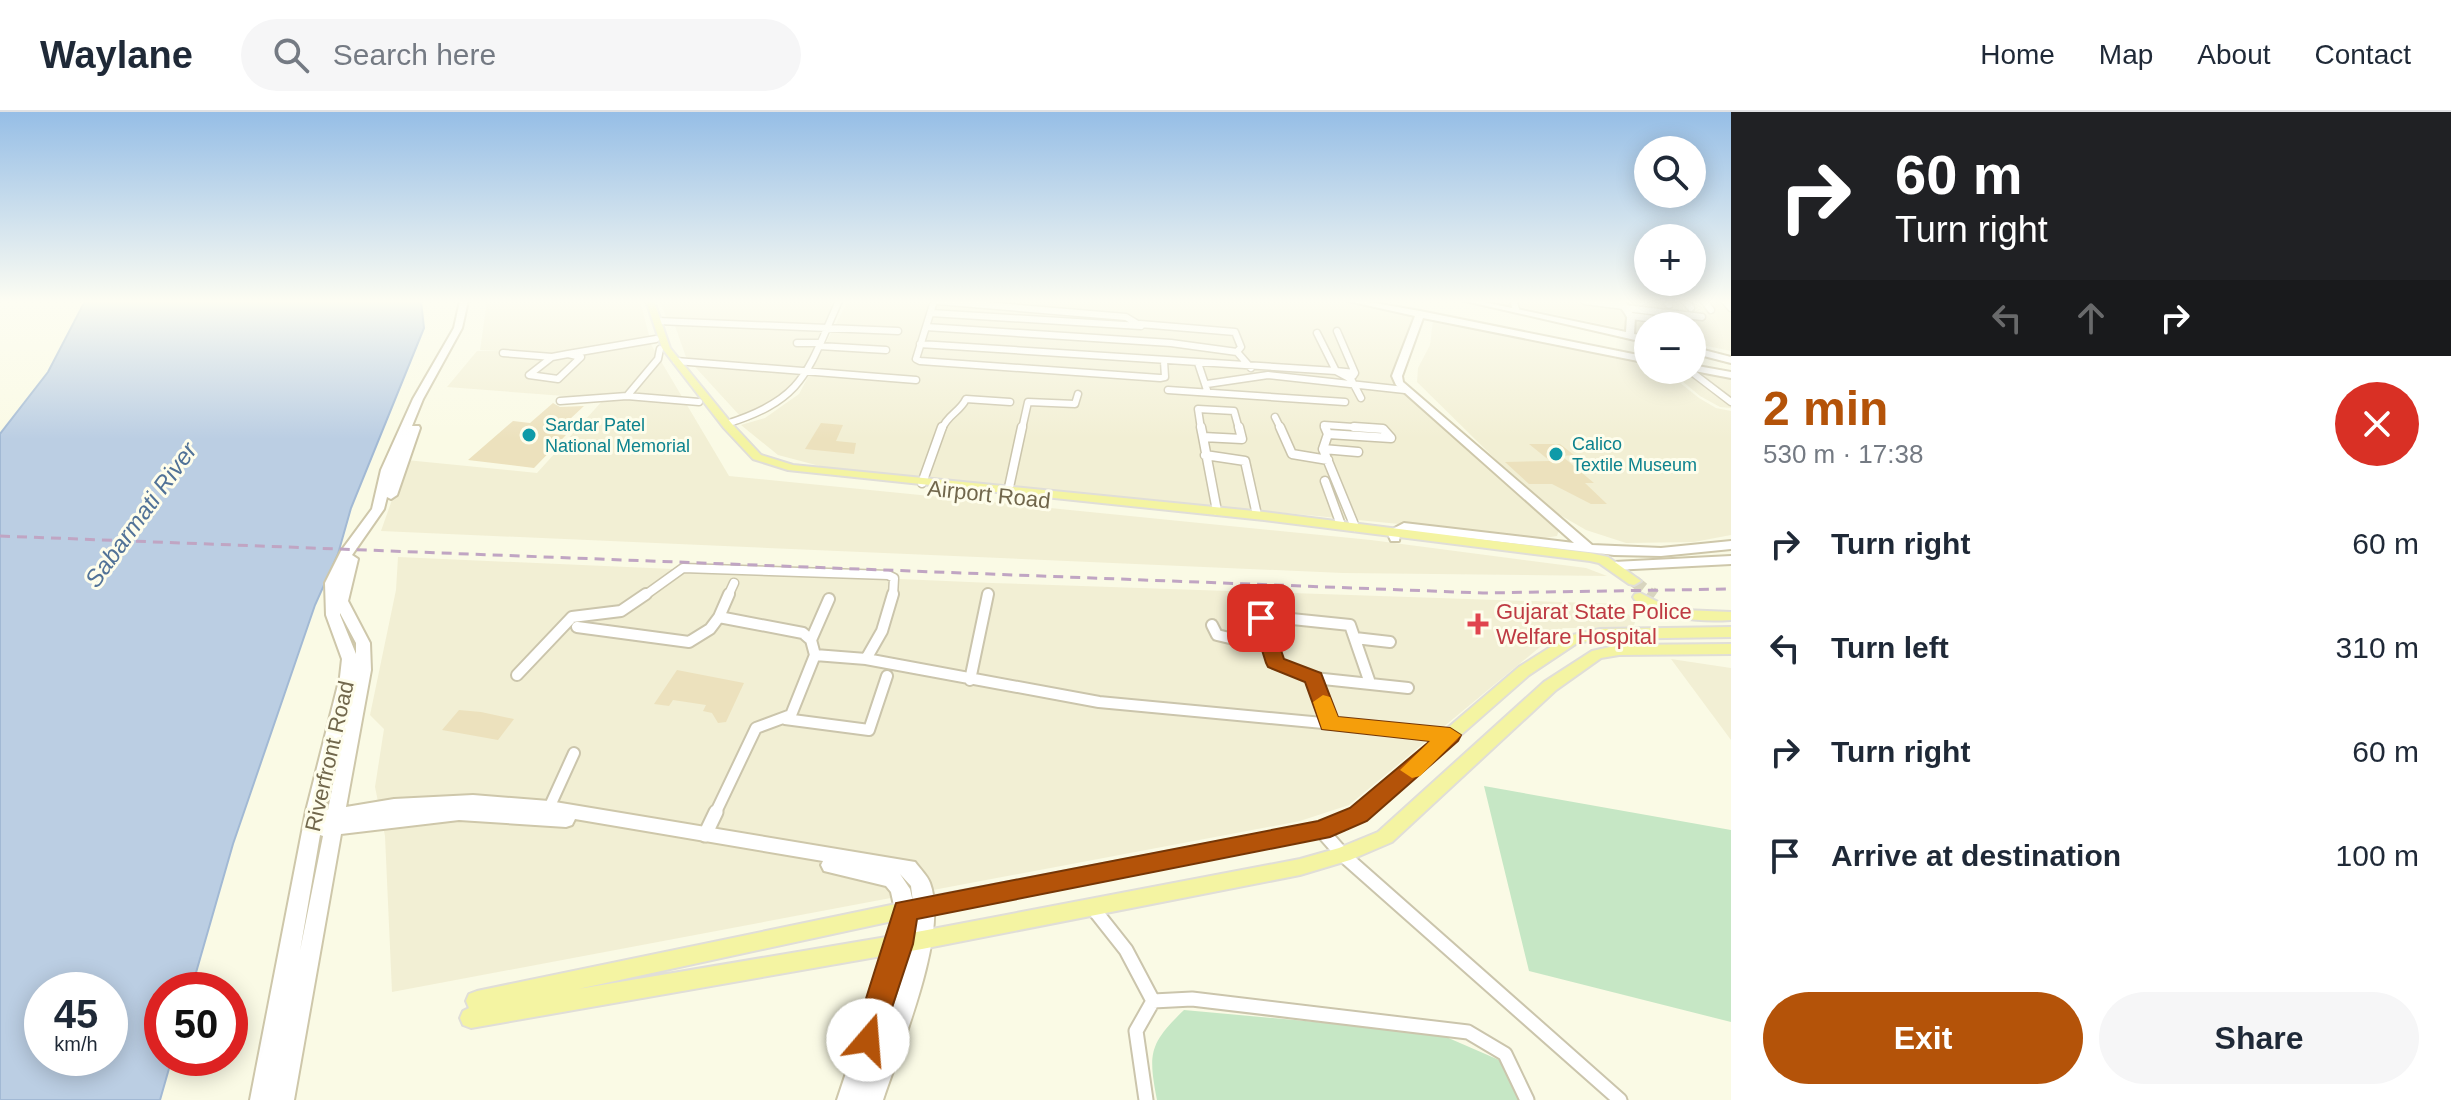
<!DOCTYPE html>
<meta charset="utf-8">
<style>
body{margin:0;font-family:Helvetica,sans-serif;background:#f6f6f7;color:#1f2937;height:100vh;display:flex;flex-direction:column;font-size:30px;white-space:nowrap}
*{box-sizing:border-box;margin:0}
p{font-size:26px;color:#747a83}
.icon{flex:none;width:44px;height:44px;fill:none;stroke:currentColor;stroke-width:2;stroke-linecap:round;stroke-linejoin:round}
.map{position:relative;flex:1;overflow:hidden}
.details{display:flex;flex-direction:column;background:#fff;width:720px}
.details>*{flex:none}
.banner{background:#202124;color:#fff;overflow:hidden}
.tools{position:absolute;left:1634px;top:24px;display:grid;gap:16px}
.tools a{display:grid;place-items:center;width:72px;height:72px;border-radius:50%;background:#fff;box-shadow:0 4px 20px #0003;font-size:40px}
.speed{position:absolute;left:24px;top:860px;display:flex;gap:16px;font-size:40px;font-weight:700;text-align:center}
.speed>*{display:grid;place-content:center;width:104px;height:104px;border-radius:50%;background:#fff;box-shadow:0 4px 20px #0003;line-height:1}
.speed small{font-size:20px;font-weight:400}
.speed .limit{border:12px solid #d22;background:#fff;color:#111}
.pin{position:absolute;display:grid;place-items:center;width:68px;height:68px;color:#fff;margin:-34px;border-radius:16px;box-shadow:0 4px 12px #0006}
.me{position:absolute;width:88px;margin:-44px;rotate:18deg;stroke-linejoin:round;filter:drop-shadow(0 0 6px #0008)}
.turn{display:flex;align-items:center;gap:28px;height:168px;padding:0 32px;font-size:36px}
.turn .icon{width:104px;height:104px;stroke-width:2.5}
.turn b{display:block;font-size:56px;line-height:68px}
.lanes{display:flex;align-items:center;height:76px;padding:0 32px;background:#0003;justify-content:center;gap:40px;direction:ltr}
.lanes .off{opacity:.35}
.round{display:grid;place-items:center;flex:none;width:84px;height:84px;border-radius:42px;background:#f6f6f7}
.headline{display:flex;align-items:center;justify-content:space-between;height:136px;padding:0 32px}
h1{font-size:48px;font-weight:800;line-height:60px;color:#b45309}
.button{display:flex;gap:16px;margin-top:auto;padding:16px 32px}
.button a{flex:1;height:92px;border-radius:48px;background:#b45309;color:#fff;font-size:32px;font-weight:800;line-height:92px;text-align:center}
.button a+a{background:#f6f6f7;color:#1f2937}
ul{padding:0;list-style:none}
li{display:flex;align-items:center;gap:24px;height:104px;padding:0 32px}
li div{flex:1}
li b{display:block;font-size:30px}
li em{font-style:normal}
header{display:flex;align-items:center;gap:48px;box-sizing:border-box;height:112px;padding:0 40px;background:#fff;border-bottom:2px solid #e0e1e3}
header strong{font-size:38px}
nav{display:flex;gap:44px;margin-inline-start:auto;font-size:28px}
.search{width:560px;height:72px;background:#f6f6f7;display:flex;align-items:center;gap:20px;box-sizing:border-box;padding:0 28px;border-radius:44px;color:#747a83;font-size:30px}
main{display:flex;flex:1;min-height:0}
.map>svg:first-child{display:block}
.residential{fill:#f2efd4}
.green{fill:#c6e7c5}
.water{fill:#bbcee3;stroke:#a2b9d4;stroke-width:2;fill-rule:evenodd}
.building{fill:#ece1bd}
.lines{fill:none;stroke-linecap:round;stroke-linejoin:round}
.primary-tunnel-far1{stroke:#d8d5bf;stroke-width:12;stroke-dasharray:12 6;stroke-linecap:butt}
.primary-tunnel{stroke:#d8d5bf;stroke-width:16;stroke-dasharray:16 8;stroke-linecap:butt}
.street-far3-casing{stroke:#cbc5ac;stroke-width:9}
.street-far2-casing{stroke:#cbc5ac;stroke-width:11}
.street-far1-casing{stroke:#cbc5ac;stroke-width:14}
.street-casing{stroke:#cbc5ac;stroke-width:17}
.secondary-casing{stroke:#cec7aa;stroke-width:4}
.primary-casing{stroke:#e0ded8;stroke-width:4}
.street-far3{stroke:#fff;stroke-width:6}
.street-far2{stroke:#fff;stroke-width:8}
.street-far1{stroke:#fff;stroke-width:10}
.street{stroke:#fff;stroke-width:13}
.secondary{fill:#fff;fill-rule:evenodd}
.primary{fill:#f4f4a2;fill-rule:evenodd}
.rail{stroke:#c0a5c3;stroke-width:3;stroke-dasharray:10 7;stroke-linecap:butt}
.route{fill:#b45309;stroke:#753606;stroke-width:2}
.slow{fill:#f59e0b}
.culture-dot{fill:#0f9aa8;stroke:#fefdeb;stroke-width:3}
.health-dot{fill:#e0444e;stroke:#fefdeb;stroke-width:3}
.labels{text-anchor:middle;stroke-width:6;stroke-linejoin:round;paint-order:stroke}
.far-culture-label{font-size:18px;fill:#0d838f;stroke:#fefdeb;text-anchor:start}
.street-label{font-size:22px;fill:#71674c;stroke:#fefdeb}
.health-label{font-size:22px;fill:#be3a42;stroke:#fefdeb;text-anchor:start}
.water-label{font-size:24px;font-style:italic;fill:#517297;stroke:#fefdeb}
</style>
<header>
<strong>Waylane</strong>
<div class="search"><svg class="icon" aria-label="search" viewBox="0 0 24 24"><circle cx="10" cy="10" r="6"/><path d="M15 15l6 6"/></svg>Search here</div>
<nav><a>Home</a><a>Map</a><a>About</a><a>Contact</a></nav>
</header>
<main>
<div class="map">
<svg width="1731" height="988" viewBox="0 0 1731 988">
<rect width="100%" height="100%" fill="#fafae5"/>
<path class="residential" d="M487,189h153l10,38 -65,7 64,-5 80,135 642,64 215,28 21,8 -264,-3 -962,-42 25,-71 131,13 67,-74 -157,-12 30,-36h28l-25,-1z
M659,189h180l-17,27 -153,-5z
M848,189h494l73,14 3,1 -25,58 166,156 -2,6 -12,2 -714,-69 -53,-14 -37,-30 24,-7 34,-24z
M1491,189h240v50l-39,-8v-17h-44v8z
M1433,208l215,43v7h16l35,28 17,10 15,3v124l-37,7 -68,1 -40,-13 -45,-26 -124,-122 1,-14 12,-23z
M675,214l146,4 -21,49 -21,21 -38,17 -55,-60z
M1669,258l62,8v30l-11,-1 -20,-11z
M398,445l594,26 627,21 16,18 -2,6h-70l-214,177 -49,16 -908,171 -7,-156 -10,-49 9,-58 -14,-14 26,-125z
M1671,547l60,9v72z"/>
<path class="green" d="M1484,674l247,44v192l-202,-51z
M1184,898l253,23 69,30 17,37h-366c-9,-47 -8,-56 27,-90z"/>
<path class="water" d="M85,189h336l3,27 -73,180 -13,46 -23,51 -82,239 -42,146h-29v68h10l-12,42h-160v-666l48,-62zM42,878h68v68h-68z"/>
<path class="building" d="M553,291l7,4 24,-1 -30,28 12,1 -32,33 -66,-8 45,-39 17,2z
M821,311l22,2 -7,16 20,2 -2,11 -49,-5z
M1529,332h31l14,11 -12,1 32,27h-9l22,21h-16l-39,-20h-23l-24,-22 45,-1z
M677,558l67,13 -18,39 -8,1 -6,-10 -9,-2 3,-6 -33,-5 -4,6 -15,-2z
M459,598l22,2 33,7 -16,21 -56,-10z"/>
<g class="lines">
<path class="primary-tunnel-far1" d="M1634,469l19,15"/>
<path class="primary-tunnel" d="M1650,482l4,3"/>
<g class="street-far3-casing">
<path id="street-far3" d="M934,189l-18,58 4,2 240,17 5,-1 -1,-16
M937,189l189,16 15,9
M1513,189l3,8
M1585,189l39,5
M1666,189l3,4
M1685,189l6,7
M1704,189l7,9
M1725,189l6,7
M1625,196l77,9
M931,201l210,13
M1631,204l55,7
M658,209l240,10
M1140,212l95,8 6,15 -4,5 14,16
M926,215l245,16 66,9
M1337,219l18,42 -2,3
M1317,221l19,38 19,2
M797,231h23
M920,232l416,27 15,8 10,19
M819,234l67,4
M660,237l-2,10 -31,37 72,6
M503,241l49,4
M568,242l13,3 -23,22 -29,-4 23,-18z
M568,242l88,-15
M676,249l240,19
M1198,251l9,27
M1689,258l42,32
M1207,272l61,-9 137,15
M1168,278l177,12
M560,289l67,-5
M1275,305l6,12
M726,312c80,-25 81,-53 113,-123
M942,317c5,-14 18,-17 24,-30l44,3
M1022,317l6,-27 47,2 3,-10
M1201,317l-3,-20 36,2 5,18
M1326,317l-2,-4 59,4"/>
</g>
<g class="street-far2-casing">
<path id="street-far2" d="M1201,315l2,10
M1280,315l12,27 36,6
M1325,315l3,7
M1328,322l63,4 -8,-9 -29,-2
M1328,322l-5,15 32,78
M1203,325l39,2 -3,-12
M1203,325l14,74
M1323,337l35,3
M1205,343l40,6 12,54
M1325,369l16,44
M922,371l20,-56
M1008,380l14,-65
M644,484l39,-28 205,7 6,3 -1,18
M728,484l6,-13"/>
</g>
<g class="street-far1-casing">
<path id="street-far1" d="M719,505l10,-23
M1212,513l5,10 21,5 28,-1
M577,515l112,15 21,-13 9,-12 84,16 8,7 4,15
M1355,526l35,4
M811,528l18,-41
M866,547l16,-28 11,-37
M517,563l55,-58 49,-6 25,-17
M1314,566l-39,-15 -12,-47 87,9 20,58
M970,568l18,-86
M785,607l84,11 18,-54
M1329,611l-15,-45 94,10
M549,696l25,-55
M715,702l41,-86 35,-13 24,-60 51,4 233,43 351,33"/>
</g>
<g class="street-casing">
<path id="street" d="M1321,718l22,25 277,245
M705,723l11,-23
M1092,795l34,43 27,51
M1146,988l-10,-69 17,-30 39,-2 276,33 37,22 22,46"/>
</g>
<g class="secondary-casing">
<path id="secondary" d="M460,189h8l-6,27 -39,71 -11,27h7l1,2 -23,67 -6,4 -4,-2 -3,12 -32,46 6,4 -10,42 22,42 1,27 -25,137 48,-8 79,-4 76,6 366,61c5,7 12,13 15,21 19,51 -30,165 -47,217h-46l52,-156 6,-34 -4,-18 -5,-6 -62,-15 -3,-6 2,-4 -248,-42 -3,6 -6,2 -107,-7 -118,14 -47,266h-44l56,-289 34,-134 2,-18 -16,-44 -1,-32 16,-32 31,-42 9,-39 32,-71 41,-71zM340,501l16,30v11l-16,-39zM345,610l-17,88h-4zM320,723l3,1 -23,115zM900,762l11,12 2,16 -3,-13zM911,821c-5,46 -24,92 -41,136z
M1348,189h15l57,10 228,46v6l-225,-45 -21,58 1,6 189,163 69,3 70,-7v8l-70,7 -47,-1 -208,-24 -6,3 -1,7h-8l-4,-9 17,-9 170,20 -178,-158 -4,-9 23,-60z
M1465,189h14l147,31 1,-15 -10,-16h8l10,16 -1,17 14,3v6z
M1692,235l39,10v6l-39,-10z
M1692,253l39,7v6l-42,-8h3z
M1731,444v8l-117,6 -7,-4 7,-4z"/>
</g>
<g class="primary-casing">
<path id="primary" d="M646,189h8l16,47 62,76 29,31 32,10 471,47 326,41 18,4 33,24 -7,4 -5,-1 -30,-21 -9,-2 -326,-41 -476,-50 -35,-11 -29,-31 -62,-80z
M1640,481l26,13 17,4 48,2v8c-35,2 -66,-1 -96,-20l-2,-3 2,-3z
M1731,515v10l-131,2 -23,4 -48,32 -164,144 -44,18 -396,77 -347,75 344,-58 378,-72 39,-11 39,-16 166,-150 48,-31 27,-6 112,-1v10l-112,1 -18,3 -45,32 -164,152 -42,18 -50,15 -378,74 -451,79 -8,-3 -3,-7 3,-7 6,-3 -3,-7 3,-7 8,-3 448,-93 393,-75 35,-14 166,-142 49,-31 32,-7z"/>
</g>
<use href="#street-far3" class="street-far3"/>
<use href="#street-far2" class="street-far2"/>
<use href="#street-far1" class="street-far1"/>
<use href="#street" class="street"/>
<use href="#secondary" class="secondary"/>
<use href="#primary" class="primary"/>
<path class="rail" d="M0,424l1483,57 248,-4"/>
</g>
<linearGradient id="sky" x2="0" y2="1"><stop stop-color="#96bee6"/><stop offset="0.58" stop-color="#fdfdf3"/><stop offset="1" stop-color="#fdfdf3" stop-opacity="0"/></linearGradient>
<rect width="1731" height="327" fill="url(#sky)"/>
<path class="route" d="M1261,500l9,6 14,41 37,14 17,44 112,11 11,7 -3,6 -91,80 -37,16 -413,82 -4,25 -35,106 -10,4 -10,-4 -5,-10 43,-137 422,-82 32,-13 80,-67 -108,-12 -17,-47 -37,-15 -2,-4 -14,-45z"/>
<path class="slow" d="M1323,583l7,2 8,20 112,11 11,7 -41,41 -8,2 -12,-8 30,-29 -108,-12 -9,-27z"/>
<g class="culture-dot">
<circle cx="529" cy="323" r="8"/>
<circle cx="1556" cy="342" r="8"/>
</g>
<path class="health-dot" d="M1474 500h8v8h8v8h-8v8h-8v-8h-8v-8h8z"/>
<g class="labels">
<g class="far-culture-label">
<text x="545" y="319">Sardar Patel<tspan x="545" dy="21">National Memorial</tspan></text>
<text x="1572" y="338">Calico<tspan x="1572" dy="21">Textile Museum</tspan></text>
</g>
<g class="street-label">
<text transform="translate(989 382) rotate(6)" y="8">Airport Road</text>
<text transform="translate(329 644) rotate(-77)" y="8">Riverfront Road</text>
</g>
<g class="health-label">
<text x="1496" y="507">Gujarat State Police<tspan x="1496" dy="25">Welfare Hospital</tspan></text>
</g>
<g class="water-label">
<text transform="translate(141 403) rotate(-54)" y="8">Sabarmati River</text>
</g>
</g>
</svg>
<div class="tools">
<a><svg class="icon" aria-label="search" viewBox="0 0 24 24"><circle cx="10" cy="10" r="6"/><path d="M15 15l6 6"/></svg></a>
<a>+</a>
<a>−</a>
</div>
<div class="speed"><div>45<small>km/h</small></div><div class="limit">50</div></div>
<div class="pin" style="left:1261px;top:506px;background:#d93025"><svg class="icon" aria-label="arrive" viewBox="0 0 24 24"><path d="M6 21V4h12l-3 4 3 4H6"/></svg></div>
<svg class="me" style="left:868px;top:928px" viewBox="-20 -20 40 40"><circle r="19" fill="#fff"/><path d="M0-13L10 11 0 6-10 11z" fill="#b45309"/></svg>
</div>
<section class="details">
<div class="banner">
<div class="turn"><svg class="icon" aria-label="right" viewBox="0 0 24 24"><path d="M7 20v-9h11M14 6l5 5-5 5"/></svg><div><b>60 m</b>Turn right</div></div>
<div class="lanes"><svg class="icon off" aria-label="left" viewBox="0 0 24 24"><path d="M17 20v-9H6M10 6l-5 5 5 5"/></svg><svg class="icon off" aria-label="ahead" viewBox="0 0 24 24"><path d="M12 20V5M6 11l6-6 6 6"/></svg><svg class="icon" aria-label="right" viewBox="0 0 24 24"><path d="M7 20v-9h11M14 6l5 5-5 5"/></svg></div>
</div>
<div class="headline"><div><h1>2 min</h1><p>530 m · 17:38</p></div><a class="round" style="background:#d93025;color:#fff"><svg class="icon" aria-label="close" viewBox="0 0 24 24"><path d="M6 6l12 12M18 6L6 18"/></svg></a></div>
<ul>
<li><svg class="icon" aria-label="right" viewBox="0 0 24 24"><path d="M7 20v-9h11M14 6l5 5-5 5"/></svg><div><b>Turn right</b></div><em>60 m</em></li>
<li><svg class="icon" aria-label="left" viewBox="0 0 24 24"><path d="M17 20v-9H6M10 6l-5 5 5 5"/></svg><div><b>Turn left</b></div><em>310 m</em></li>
<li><svg class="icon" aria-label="right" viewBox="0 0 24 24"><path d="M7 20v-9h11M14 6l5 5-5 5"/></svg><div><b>Turn right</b></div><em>60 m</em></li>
<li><svg class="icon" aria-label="arrive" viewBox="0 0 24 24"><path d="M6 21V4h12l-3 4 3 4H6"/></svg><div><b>Arrive at destination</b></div><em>100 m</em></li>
</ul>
<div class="button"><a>Exit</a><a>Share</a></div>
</section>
</main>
